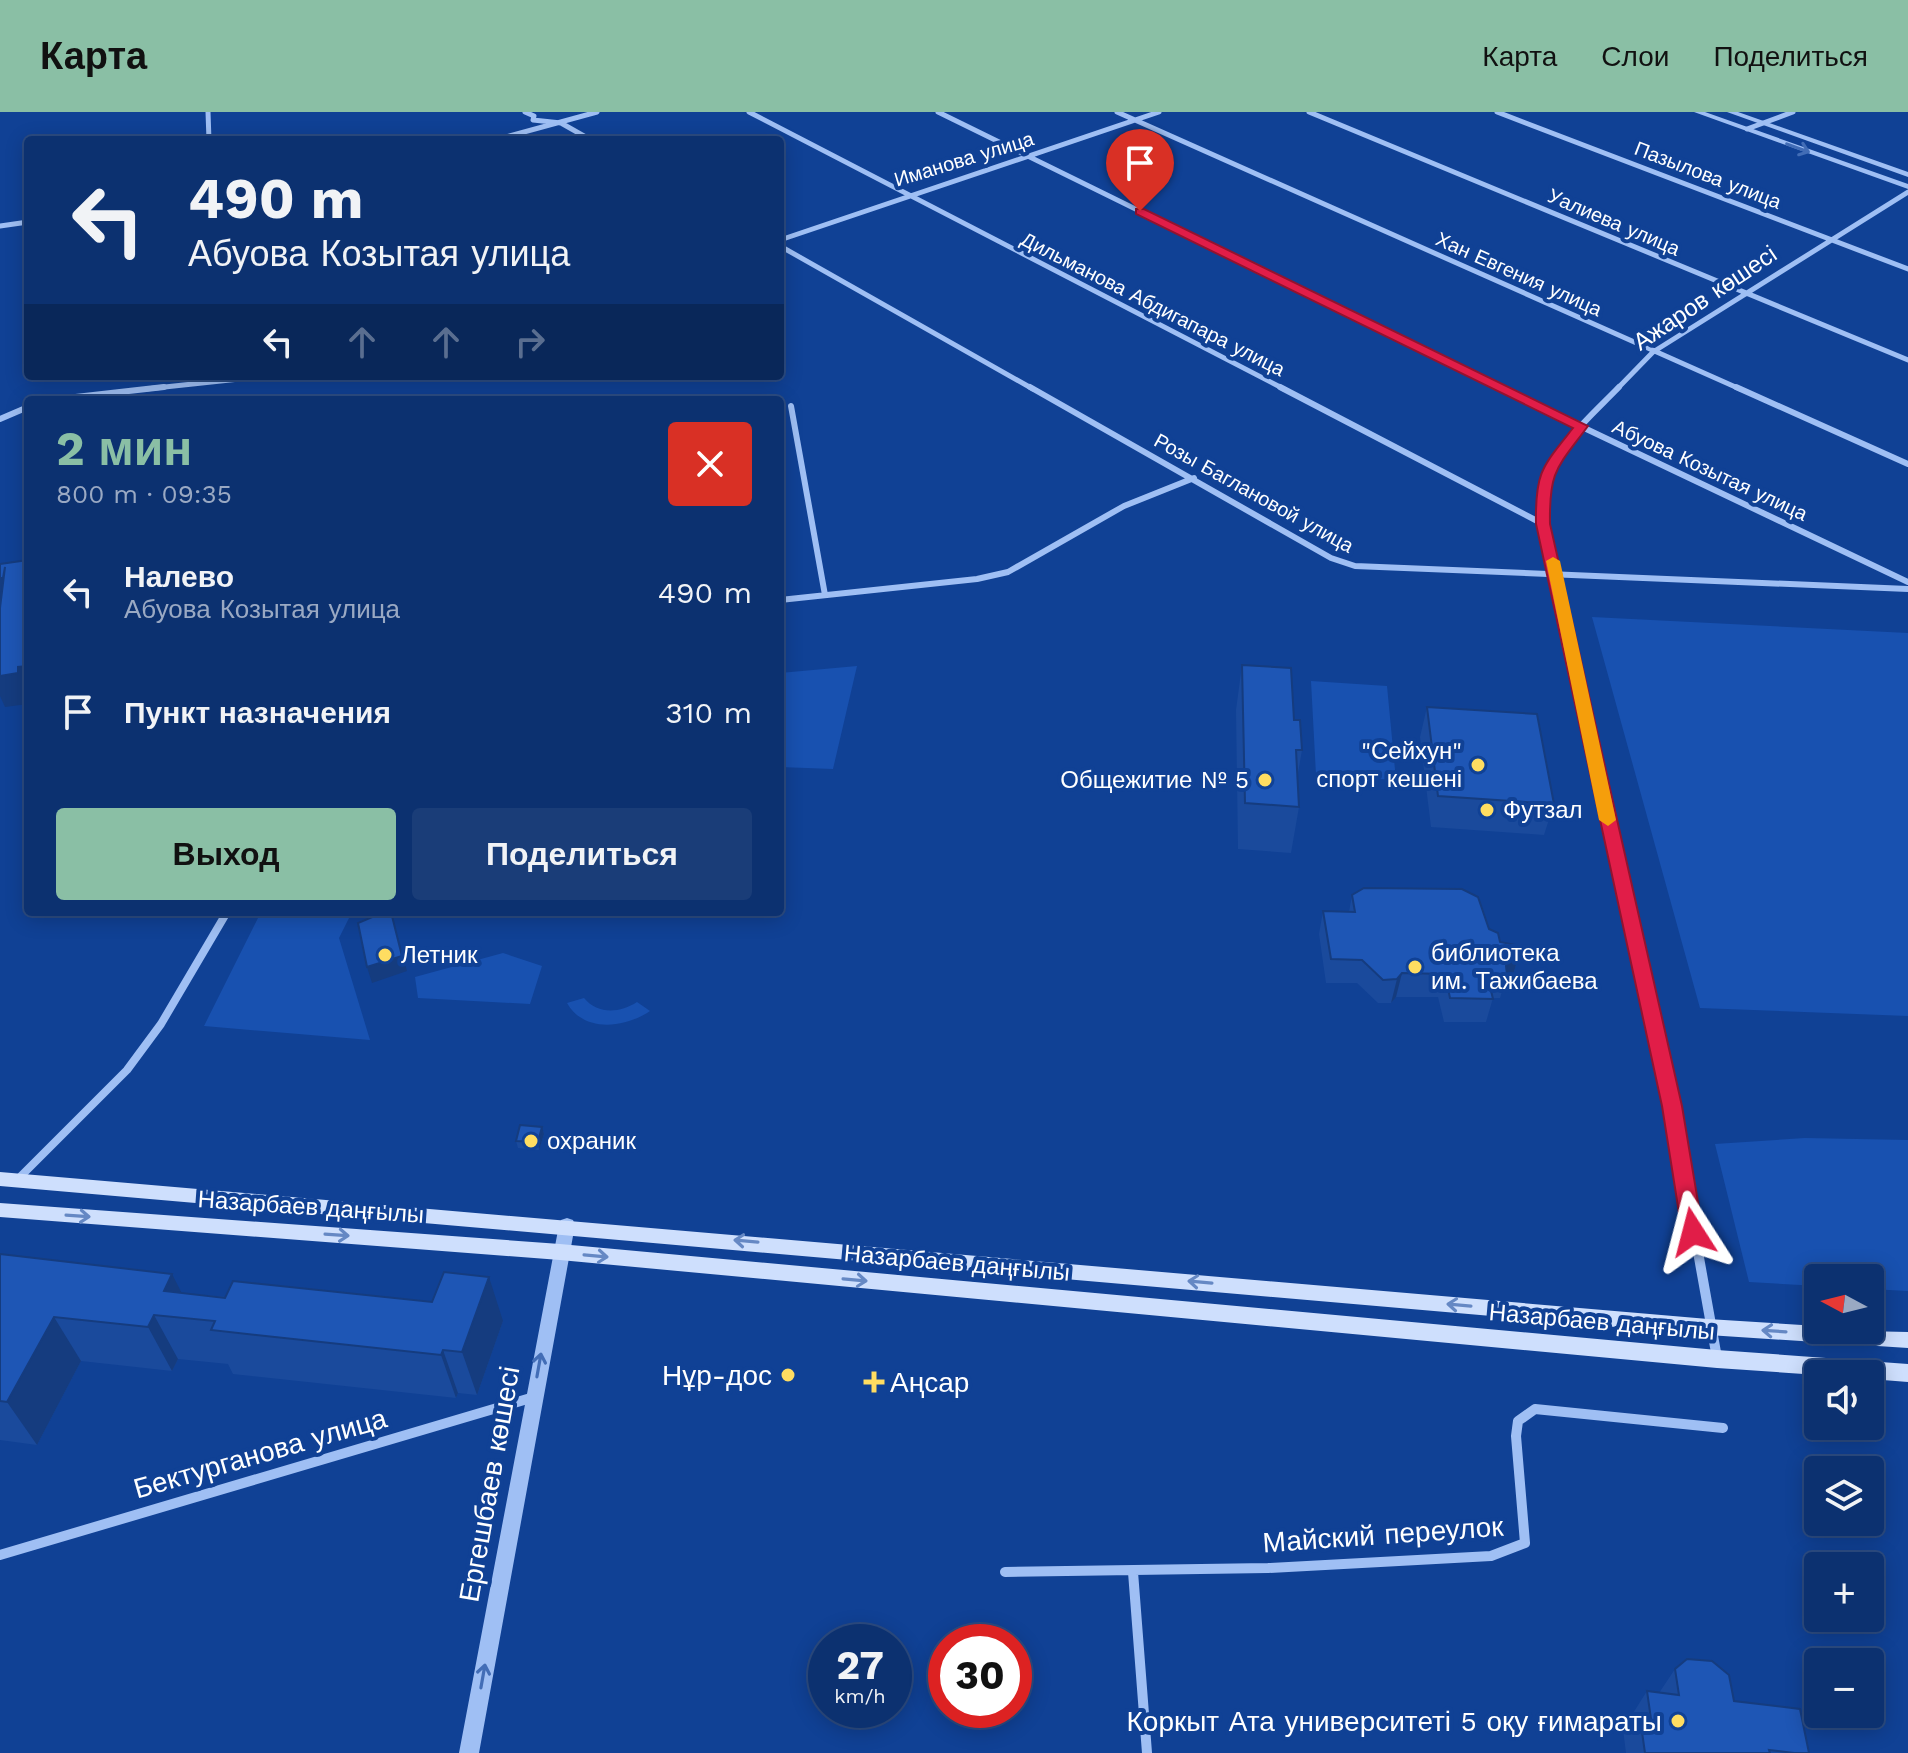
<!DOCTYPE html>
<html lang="ru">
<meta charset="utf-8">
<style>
body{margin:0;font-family:"Work Sans",sans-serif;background:#1a3d78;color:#f1f3f6;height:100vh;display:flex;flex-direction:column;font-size:30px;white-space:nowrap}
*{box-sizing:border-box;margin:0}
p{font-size:26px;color:#9aa9c3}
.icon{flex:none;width:44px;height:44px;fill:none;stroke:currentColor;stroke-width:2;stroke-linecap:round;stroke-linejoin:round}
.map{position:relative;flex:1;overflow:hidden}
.drawer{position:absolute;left:24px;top:284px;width:760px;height:520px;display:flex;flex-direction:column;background:#0c3170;border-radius:8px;box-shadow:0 4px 20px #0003,0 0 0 2px #2c4c83}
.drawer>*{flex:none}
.banner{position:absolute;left:24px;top:24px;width:760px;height:244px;border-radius:8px;box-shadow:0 4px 20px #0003,0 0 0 2px #2c4c83;background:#0c3170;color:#f1f3f6;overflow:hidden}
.needle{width:52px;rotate:277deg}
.fabs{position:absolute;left:1804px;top:1152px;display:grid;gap:16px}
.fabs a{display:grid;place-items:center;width:80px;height:80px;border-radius:8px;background:#0c3170;box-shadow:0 4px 20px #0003,0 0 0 2px #2c4c83;font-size:40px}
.speed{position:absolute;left:808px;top:1512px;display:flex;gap:16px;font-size:40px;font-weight:700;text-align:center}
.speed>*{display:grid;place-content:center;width:104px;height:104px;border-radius:50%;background:#0c3170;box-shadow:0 4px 20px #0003,0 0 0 2px #2c4c83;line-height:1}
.speed small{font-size:20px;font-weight:400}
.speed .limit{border:12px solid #d22;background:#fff;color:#111}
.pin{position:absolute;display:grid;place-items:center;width:68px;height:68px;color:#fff;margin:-82px -34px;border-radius:50% 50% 50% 0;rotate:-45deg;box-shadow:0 0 8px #0007}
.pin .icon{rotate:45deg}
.me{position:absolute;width:88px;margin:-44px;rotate:351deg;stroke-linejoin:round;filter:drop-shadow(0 0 6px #0008)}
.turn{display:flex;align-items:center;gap:28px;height:168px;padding:0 32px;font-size:36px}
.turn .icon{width:104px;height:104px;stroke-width:2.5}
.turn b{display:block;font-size:56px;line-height:68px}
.lanes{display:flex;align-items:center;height:76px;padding:0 32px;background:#0003;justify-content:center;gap:40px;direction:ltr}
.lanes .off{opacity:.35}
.round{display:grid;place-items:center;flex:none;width:84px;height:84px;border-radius:8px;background:#1a3d78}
.head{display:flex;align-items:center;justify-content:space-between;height:136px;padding:0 32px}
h1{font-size:48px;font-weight:700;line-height:60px;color:#8abfa5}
.action{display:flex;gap:16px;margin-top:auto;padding:16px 32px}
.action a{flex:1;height:92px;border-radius:8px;background:#8abfa5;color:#111;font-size:32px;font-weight:700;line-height:92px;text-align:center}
.action a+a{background:#1a3d78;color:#f1f3f6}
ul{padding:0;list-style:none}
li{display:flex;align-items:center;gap:24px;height:120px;padding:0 32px}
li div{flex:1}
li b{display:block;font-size:30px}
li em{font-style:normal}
header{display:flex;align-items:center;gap:48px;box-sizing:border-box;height:112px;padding:0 40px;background:#8abfa5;color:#111}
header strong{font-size:38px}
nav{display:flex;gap:44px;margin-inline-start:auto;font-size:28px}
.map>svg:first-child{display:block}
.green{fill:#1851b0}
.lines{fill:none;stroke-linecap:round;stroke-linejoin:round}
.minor-far3{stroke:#9fbff4;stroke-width:5}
.minor-far2{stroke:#9fbff4;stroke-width:6}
.minor-far1{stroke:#9fbff4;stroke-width:8}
.minor{stroke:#9fbff4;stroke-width:10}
.tertiary{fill:#9fbff4;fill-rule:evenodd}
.secondary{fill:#cedffd;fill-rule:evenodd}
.wall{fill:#1a4a9c}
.shaded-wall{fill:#153c7f}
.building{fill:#1e56b5;stroke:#153c7f;stroke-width:2}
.oneway{stroke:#426db6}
.oneway2{stroke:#6588c4}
.route{fill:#e11d48;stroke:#92132f;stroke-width:2}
.slow{fill:#f59e0b}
.poi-dot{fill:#ffdd61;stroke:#104195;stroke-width:3}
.labels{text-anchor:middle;stroke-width:8;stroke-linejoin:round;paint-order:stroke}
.far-street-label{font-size:20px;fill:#fff;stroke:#104195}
.street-label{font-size:24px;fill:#fff;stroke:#104195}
.poi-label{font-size:24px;fill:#fff;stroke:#104195;text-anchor:start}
.near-poi-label{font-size:28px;fill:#fff;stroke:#104195;text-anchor:end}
.near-street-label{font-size:28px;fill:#fff;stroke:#104195}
</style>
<header>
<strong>Карта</strong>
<nav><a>Карта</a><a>Слои</a><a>Поделиться</a></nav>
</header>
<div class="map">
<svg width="1908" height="1641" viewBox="0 0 1908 1641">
<rect width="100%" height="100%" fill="#104195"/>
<path class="green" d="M1592,505l316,16v383l-208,-8z
M857,554l-24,103 -53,-2v-94z
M1311,569l76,5 9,94 -80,-5z
M261,800h91l-13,26 31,102 -166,-14z
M503,841l39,13 -12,38 -112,-6 -3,-21z
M584,886c14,17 36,15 53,4l13,9c-25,17 -66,22 -83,-8z
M1805,1026l103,2v151l-38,-2v-11h-52v8l-69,-4 -34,-138z"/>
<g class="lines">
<path class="minor-far3" d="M208,0l1,28
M525,0l9,4 -1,4 28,3 30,17
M749,0l535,277
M938,0l564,277
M1117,0l623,277
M1309,0l599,248
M1497,0l411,157
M1747,17l46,-17
M495,28l102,-28
M0,114l28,-4
M780,128l379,-128
M780,134l253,143
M146,277l121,-13
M1617,277l36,-37 255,-160"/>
<path class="minor-far2" d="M1030,275l301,171 24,8 553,23
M1280,275l263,137
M1498,275l410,195
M1736,275l172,77
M49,288l115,-13
M791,294l34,189
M0,307l28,-12
M780,488l197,-21 31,-7 116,-66 70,-28
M1591,629c-11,-48 -59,-222 -47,-258 11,-37 48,-68 75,-96"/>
<path class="minor-far1" d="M1591,627l95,448
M18,1067l109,-109 34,-46 66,-112"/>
<path class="minor" d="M1686,1073l31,173
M0,1443l534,-158
M1005,1460l263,-4 223,-12 34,-13 -9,-107 2,-15 17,-12 188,19
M1133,1460l14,181"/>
<path class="tertiary" d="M1694,0h11l203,72v5z
M1727,0h11l170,60v5z
M567,1106l6,2 2,5 -96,528h-20l100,-528 2,-5z"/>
<path class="secondary" d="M0,1060l1708,147 110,7v4l90,2v16l-200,-13 -1708,-149z
M0,1091l560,41 1157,106 191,14v18l-38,-3v-5l-52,1 -101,-7 -1157,-108 -560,-43z"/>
</g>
<path class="wall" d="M1242,553l52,55 8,30 -5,29 2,28 -8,46 -53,-4 -2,-139z
M1427,595l127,97 -10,31 -113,-8 -11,-90z
M1352,783l137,34 11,13 19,13 -7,23 -8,7 -4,13h-7l-7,24h-42l-6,-25h-42l-5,6h-13l-21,-20h-31l-7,-49 4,-23 26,1z
M542,1015l2,7 -5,16 -21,-2 -2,-7z
M0,1142l182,39 321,28 -26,74 -19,-2 -2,5 -223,-24 -5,-10 -50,-5 -6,12 -91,-10 -44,84 -37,-5z
M1675,1557l59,32 75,52h-183l-3,-24 24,-38 12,2z"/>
<path class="shaded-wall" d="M0,466h3l-3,32z
M28,554v38l-23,3 -5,-11v-20l18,-9z
M391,800l16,59 -35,12 -5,-16z
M1519,843l-7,23 -8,7 3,-10 -1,-9z
M1402,861l-6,24 -5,6 6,-24z
M542,1015l2,7 -5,16 -1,-8z
M172,1162l23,45 -31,-28z
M489,1165l14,44 -26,74 -15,-43z
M154,1203l24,44 -6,12 -24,-44z
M54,1205l27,44 -44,84 -30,-43z
M443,1238l15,43 -2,5 -15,-43z"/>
<path class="building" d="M28,448v106l-10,1v6l-18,3v-68l5,-41 -2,11h-3v-14z
M1242,553l49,3 3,52h6l2,30h-6l3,57 -54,-4z
M1427,595l110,7 17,90 -116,-8z
M1364,776l98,1 16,8 11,32 9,4 2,9 16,3 3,10 -13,11 1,9 -20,-1 6,25 -43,-1 -5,-24 -43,-1 -5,6 -14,1 -21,-20 -31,-1 -8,-48 32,1 -3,-17z
M384,800h7l11,44 -35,11 -9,-44z
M520,1013l22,2 -4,15 -22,-1z
M0,1142l172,20 -8,17 61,7 8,-17 199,21 12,-30 45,5 -27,75 -19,-2 -2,5 -230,-25 4,-9 -61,-6 -6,12 -94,-10 -47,85 -7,-1z
M1687,1547l25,2 17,14 5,26 66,8 9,44h-15l-25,-3 1,3h-125l-3,-21 11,1 -6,-42 32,4 -4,-26z"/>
<defs><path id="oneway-shaft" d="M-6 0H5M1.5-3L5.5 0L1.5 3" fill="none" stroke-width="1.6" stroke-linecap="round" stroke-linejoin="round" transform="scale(2)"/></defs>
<g class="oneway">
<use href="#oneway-shaft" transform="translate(1798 36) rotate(20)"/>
<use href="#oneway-shaft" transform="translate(539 1253) rotate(-80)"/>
<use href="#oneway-shaft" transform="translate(483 1564) rotate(-80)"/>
</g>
<g class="oneway2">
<use href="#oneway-shaft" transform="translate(78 1104) rotate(4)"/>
<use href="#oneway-shaft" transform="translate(337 1123) rotate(4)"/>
<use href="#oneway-shaft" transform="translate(746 1129) rotate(-175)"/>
<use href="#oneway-shaft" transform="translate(596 1144) rotate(5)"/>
<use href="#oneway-shaft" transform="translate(855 1168) rotate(5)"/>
<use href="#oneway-shaft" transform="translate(1200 1170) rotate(-175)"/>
<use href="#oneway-shaft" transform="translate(1459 1193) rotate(-175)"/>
<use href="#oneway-shaft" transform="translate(1774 1219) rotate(-176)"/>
</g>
<path class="route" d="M1136,97h8l444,217c-31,42 -39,44 -38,98l132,582 21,126 -3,6h-15l-3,-6 -20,-126 -126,-582c-1,-52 6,-57 37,-96l-437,-214z"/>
<path class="slow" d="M1553,445l7,4 56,259 -8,6 -9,-6 -53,-259z"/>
<g class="poi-dot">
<circle cx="1478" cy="653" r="8"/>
<circle cx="1265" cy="668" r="8"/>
<circle cx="1487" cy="698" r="8"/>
<circle cx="385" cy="843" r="8"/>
<circle cx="1415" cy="855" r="8"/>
<circle cx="531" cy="1029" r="8"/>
<circle cx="788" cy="1263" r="8"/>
<path d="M870 1258h8v8h8v8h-8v8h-8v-8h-8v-8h8z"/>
<circle cx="1678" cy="1609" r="8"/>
</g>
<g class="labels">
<g class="far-street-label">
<text transform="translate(964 47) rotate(-17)" y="7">Иманова улица</text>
<text transform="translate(1708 63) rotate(21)" y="7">Пазылова улица</text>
<text transform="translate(1614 110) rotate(23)" y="7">Уалиева улица</text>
<text transform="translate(1519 162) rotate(24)" y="7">Хан Евгения улица</text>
<text transform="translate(1153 192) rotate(27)" y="7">Дильманова Абдигапара улица</text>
<text transform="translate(1710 358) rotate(25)" y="7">Абуова Козытая улица</text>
<text transform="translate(1254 381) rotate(29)" y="7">Розы Баглановой улица</text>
</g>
<g class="street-label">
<text transform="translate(1705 186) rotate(-34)" y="8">Ажаров көшесі</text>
<text transform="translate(311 1095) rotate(4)" y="8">Назарбаев даңғылы</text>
<text transform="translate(957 1151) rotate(5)" y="8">Назарбаев даңғылы</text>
<text transform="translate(1602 1210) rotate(5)" y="8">Назарбаев даңғылы</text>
</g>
<g class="poi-label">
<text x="1462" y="647" text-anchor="end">"Сейхун"<tspan x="1462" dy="28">спорт кешені</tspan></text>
<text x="1249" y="676" text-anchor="end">Общежитие № 5</text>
<text x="1503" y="706">Футзал</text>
<text x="1431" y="849">библиотека<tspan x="1431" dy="28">им. Тажибаева</tspan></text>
<text x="401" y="851">Летник</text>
<text x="547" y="1037">охраник</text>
</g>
<g class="near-poi-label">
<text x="772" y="1273">Нұр-дос</text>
<text x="890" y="1280" text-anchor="start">Аңсар</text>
<text x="1662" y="1619">Коркыт Ата университеті 5 оқу ғимараты</text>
</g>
<g class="near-street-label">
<text transform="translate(260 1341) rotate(-16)" y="10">Бектурганова улица</text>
<text transform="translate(489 1372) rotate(-80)" y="10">Ергешбаев көшесі</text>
<text transform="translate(1383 1422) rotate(-4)" y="10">Майский переулок</text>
</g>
</g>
</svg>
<div class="fabs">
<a><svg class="needle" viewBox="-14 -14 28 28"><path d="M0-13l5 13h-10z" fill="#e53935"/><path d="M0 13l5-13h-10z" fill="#9aa9c3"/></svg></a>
<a><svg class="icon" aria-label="sound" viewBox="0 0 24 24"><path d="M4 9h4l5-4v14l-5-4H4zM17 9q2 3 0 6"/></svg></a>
<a><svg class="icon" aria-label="layers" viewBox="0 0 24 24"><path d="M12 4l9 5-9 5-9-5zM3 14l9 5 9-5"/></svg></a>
<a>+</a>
<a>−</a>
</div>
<div class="speed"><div>27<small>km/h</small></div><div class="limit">30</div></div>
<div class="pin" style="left:1140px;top:99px;background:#d93025"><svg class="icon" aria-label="arrive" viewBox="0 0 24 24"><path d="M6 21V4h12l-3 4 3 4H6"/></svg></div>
<svg class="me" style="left:1693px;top:1120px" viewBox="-20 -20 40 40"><path d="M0-17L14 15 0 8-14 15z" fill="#e11d48" stroke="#fff" stroke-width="4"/></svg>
<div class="banner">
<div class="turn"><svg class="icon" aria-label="left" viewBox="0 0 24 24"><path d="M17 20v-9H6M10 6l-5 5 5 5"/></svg><div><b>490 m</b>Абуова Козытая улица</div></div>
<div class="lanes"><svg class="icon" aria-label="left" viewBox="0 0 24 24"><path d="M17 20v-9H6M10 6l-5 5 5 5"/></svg><svg class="icon off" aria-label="ahead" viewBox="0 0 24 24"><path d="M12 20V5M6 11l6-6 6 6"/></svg><svg class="icon off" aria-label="ahead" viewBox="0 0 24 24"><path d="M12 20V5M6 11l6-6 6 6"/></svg><svg class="icon off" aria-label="right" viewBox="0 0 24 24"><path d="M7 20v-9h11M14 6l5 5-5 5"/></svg></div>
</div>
<section class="drawer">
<div class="head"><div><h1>2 мин</h1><p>800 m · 09:35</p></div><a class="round" style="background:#d93025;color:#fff"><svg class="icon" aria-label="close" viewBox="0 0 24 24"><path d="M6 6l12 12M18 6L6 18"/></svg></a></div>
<ul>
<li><svg class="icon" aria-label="left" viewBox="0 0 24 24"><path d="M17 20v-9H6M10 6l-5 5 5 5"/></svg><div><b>Налево</b><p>Абуова Козытая улица</p></div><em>490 m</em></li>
<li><svg class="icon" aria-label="arrive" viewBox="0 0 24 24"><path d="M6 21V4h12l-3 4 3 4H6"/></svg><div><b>Пункт назначения</b></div><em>310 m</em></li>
</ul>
<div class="action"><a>Выход</a><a>Поделиться</a></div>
</section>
</div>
